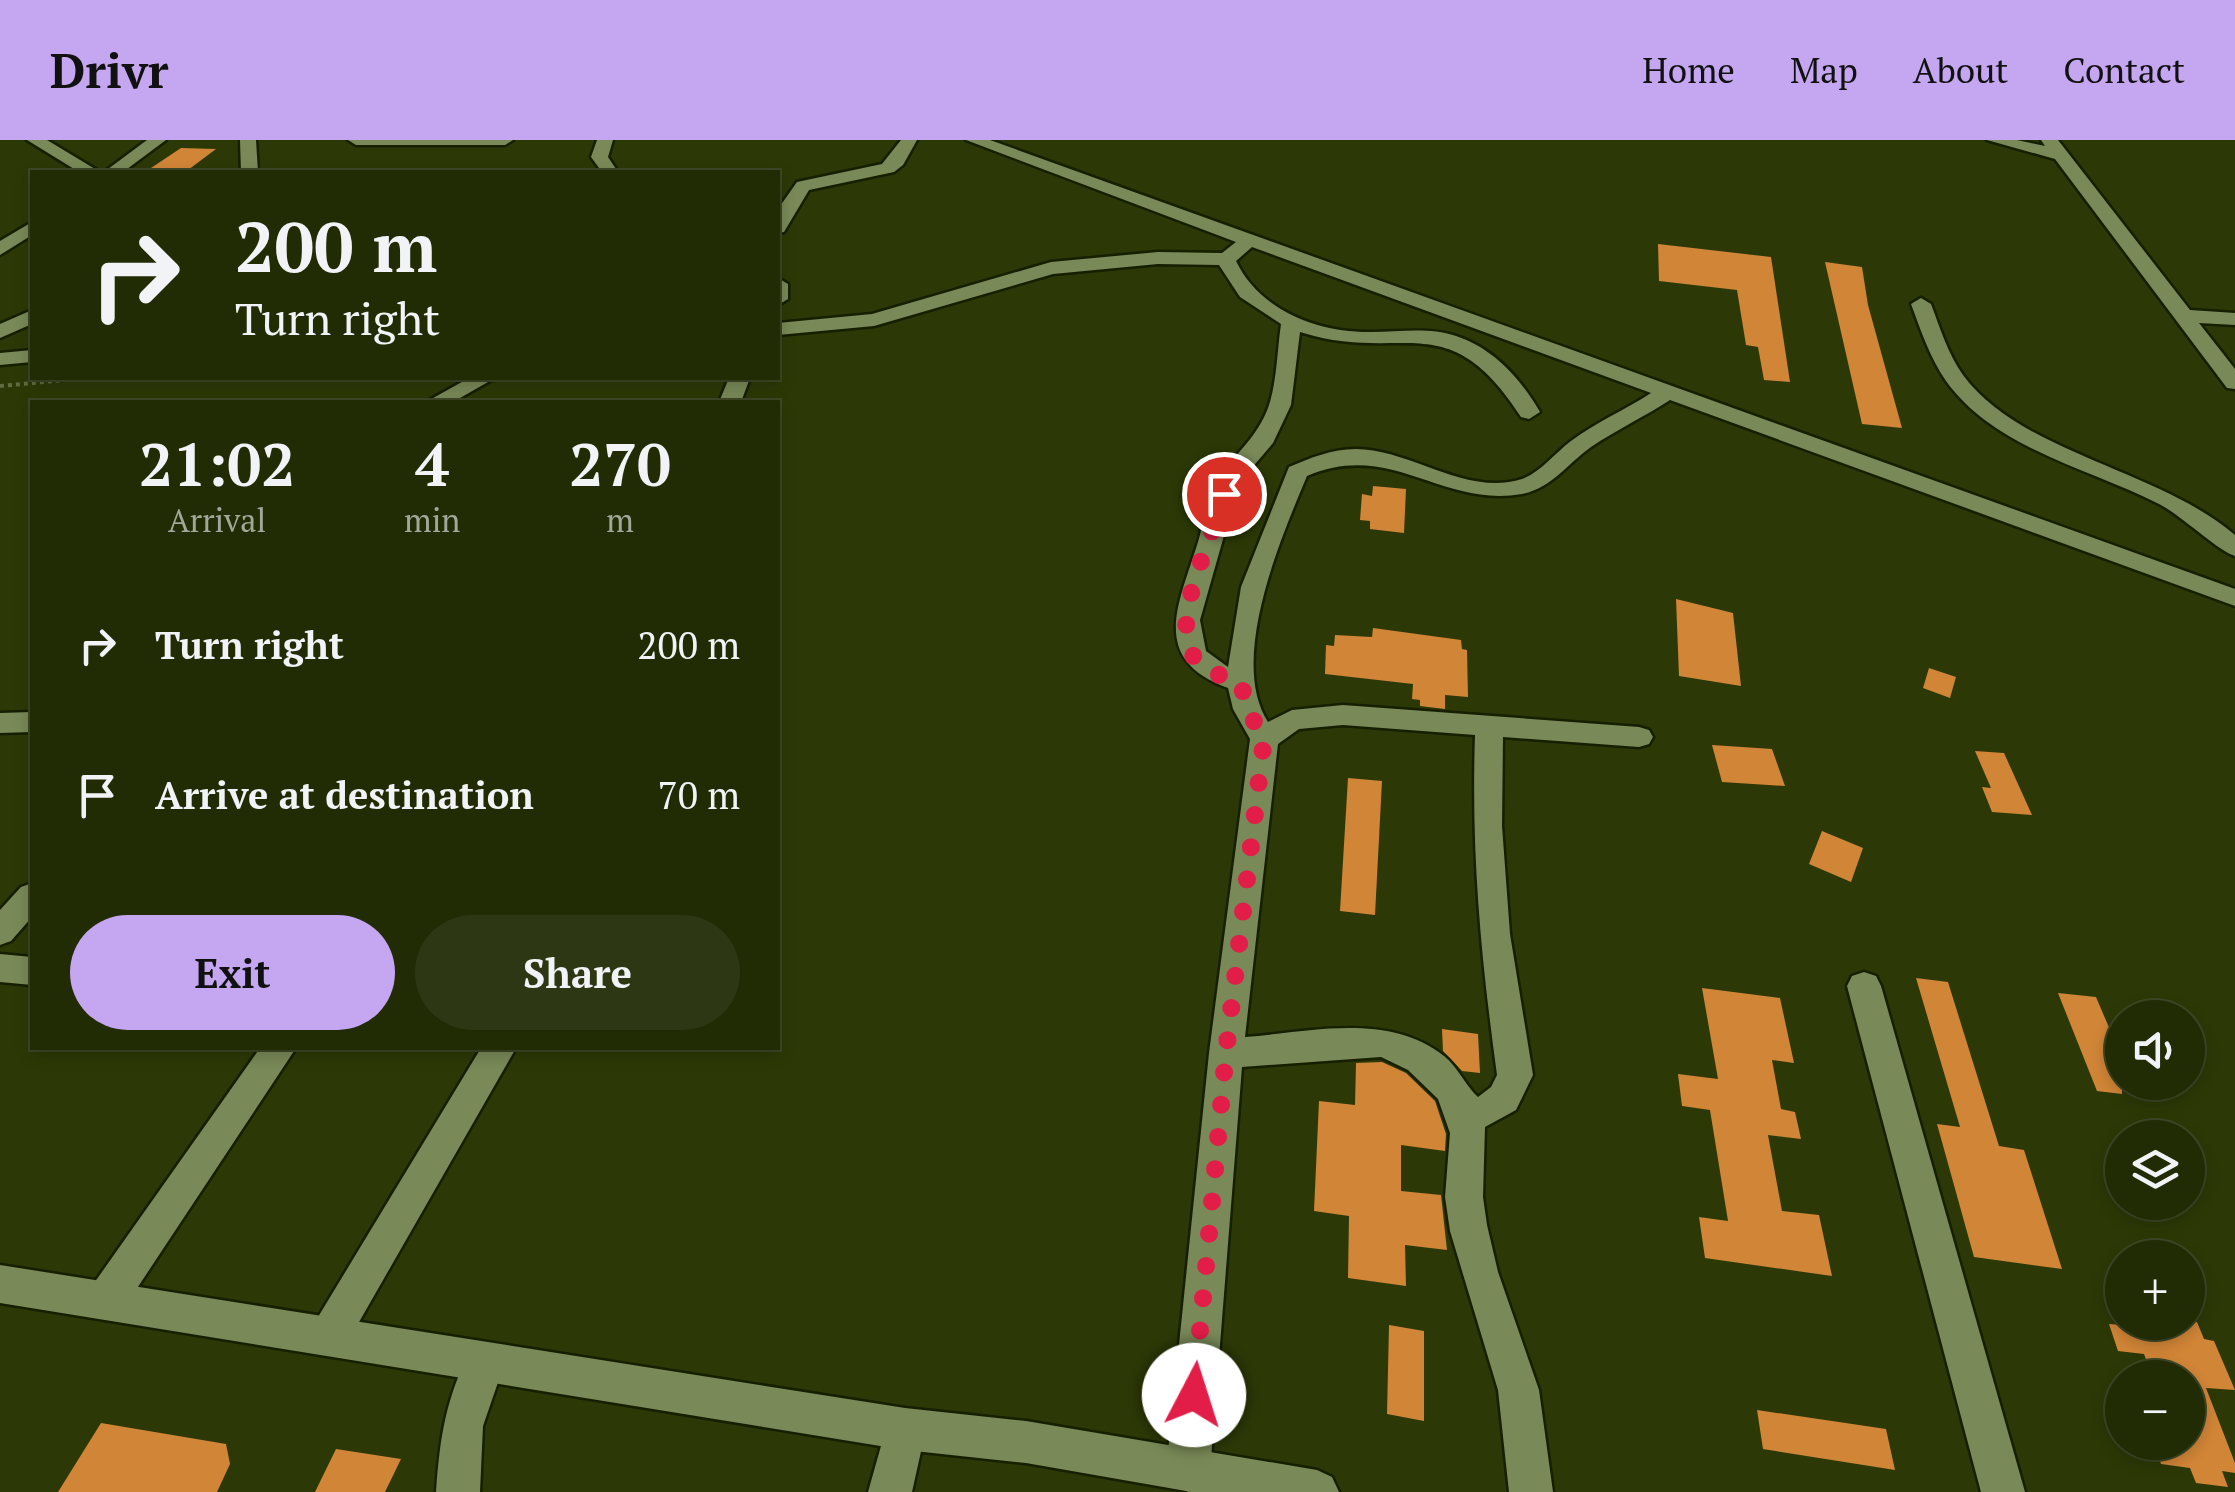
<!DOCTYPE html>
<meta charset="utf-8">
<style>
body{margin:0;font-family:"PT Serif",serif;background:#2d3713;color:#f1f3f6;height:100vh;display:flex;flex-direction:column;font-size:38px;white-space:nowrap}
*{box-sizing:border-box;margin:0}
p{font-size:32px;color:#a2a79a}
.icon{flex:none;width:55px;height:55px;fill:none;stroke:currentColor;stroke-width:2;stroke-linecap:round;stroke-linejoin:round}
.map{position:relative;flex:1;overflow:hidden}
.side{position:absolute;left:30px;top:260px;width:750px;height:650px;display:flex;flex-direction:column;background:#212b04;border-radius:0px;box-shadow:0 5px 15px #0003,0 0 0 2px #3e4726}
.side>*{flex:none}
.guide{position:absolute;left:30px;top:30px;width:750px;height:210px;border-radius:0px;box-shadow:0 5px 15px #0003,0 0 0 2px #3e4726;background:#212b04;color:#f1f3f6;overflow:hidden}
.tools{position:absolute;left:2105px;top:860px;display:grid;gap:20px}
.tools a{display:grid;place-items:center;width:100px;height:100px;border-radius:50%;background:#212b04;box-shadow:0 5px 15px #0003,0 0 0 2px #3e4726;font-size:50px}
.pin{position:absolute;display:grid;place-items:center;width:85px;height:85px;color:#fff;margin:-42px;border:5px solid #fff;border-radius:50%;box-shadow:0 2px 10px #0007}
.me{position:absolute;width:110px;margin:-55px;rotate:5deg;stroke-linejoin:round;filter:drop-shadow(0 0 8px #0008)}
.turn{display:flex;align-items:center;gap:35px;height:210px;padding:0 40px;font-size:45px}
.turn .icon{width:130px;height:130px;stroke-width:2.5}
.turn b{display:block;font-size:70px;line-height:85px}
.eta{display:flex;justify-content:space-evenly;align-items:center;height:170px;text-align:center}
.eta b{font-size:60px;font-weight:600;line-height:70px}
.button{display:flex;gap:20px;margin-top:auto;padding:20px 40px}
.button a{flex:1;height:115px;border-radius:60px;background:#c5a6f0;color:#111;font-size:40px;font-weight:600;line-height:115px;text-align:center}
.button a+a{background:#2d3713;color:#f1f3f6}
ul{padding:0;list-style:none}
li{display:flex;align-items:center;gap:30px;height:150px;padding:0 40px}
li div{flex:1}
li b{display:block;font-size:38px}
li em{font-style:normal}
header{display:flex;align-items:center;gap:60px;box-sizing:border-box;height:140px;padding:0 50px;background:#c5a6f0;color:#111}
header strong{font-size:48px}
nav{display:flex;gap:55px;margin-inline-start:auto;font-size:35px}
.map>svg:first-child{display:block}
.building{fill:#d18537}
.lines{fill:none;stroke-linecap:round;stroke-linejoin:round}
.minor-casing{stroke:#161f00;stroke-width:5}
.tertiary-casing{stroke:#161f00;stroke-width:5}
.path{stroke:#5f6b40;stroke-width:4;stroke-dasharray:4 4;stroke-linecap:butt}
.minor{fill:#798957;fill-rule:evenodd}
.tertiary{fill:#798957;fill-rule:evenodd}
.route{stroke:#e11d48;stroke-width:18;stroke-dasharray:0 32.4}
</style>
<header>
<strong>Drivr</strong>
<nav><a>Home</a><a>Map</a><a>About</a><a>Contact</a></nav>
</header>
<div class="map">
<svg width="2235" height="1352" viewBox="0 0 2235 1352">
<rect width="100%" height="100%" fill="#2c3906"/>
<path class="building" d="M181,8l35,1 -28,21 -37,-2z
M1658,104l113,13 19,125 -26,-2 -6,-33 -12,-2 -9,-55 -78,-9z
M1825,122l37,5 6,38 34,123 -40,-4z
M1373,346l33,3 -2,44 -34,-4v-8l-10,-1 2,-26 10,2z
M1676,459l57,14 8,73 -62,-10z
M1373,488l88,12 1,9 5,1 1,47 -23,-2v14l-25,-3v-6l-8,-1 1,-15 -88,-10 1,-29 8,1 1,-11 37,2z
M1929,528l27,9 -6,21 -27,-10z
M1712,605l60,4 13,37 -63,-4z
M1975,611l29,2 28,62 -40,-3 -10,-25 9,1z
M1348,638l34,3 -7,134 -35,-4z
M1822,691l41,17 -12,34 -42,-18z
M1916,838l32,4 51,164 25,4 38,119 -88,-12 -37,-133 23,3z
M1702,848l78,10 14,65 -22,-3 9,49 14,3 6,27 -33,-4 14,76 37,4 13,61 -127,-18 -6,-41 29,4 -18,-111 -28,-4 -4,-32 40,5z
M2058,853l38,4 26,61v36l-25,-3z
M1442,889l36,5 2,39 -18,-2 -19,-20z
M1382,922l24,11 29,28 11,33 -1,17 -44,-6v46l40,4 6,55 -42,-5 1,41 -58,-8 1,-62 -35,-5 5,-110 36,4 1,-42z
M2121,1182h76l7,17 10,2 21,49 -29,-2 29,75v10l-13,-2 6,16 -32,-4 -6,-15 -29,-4 -8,-22h35v-64h-35l-9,-24 -26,-3 -9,-27 13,1z
M1389,1185l35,6v90l-37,-7z
M1757,1270l129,19 9,41 -132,-21z
M101,1283l125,21 4,20 -13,28h-159z
M336,1309l65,10 -16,33h-70z"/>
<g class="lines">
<g class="minor-casing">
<path id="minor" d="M27,0h20l53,32h-21z
M147,0h19l-43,32h-19z
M240,0h16l2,32h-17z
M348,0h165l-8,5h-149z
M597,0h16l-5,17 10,15h-16l-11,-15z
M901,0h16l-14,25 -9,7 -85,18 -25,42 -6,1v-24l19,-27 85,-18z
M966,0h24l1245,449v17l-565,-206c-26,17 -54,30 -79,47 -24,17 -39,41 -69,47 -81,14 -131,-54 -215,-18 -26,62 -79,184 -39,246l24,-12 51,-5 296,22 10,3 4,7 -4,7 -10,3 -136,-10 -1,89 8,108 23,141 -17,35 -31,17 -2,70 4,28 11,47 41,118 14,102h-44l-11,-102 -48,-159 -5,-34 5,-64 -12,-34 -30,-29 -27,-13 -139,10 -32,404 -7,15 -14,6 -16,-6 -7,-15 43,-418 41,-314 -17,-30 -5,-21c-80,-29 -49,-84 -30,-146 6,-20 9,-49 22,-66 17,-24 37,-39 48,-68 9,-25 9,-57 13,-84l-41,-27 -21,-32 -61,-1 -105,10 -179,52 -96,9v-12l94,-9 179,-52 107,-10 64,1 14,-11zM1252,107l399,146c-26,17 -55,29 -80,48 -16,12 -30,31 -49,38 -55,18 -112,-30 -166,-30 -24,0 -46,9 -67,18l-48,120 -13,80 -22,-16 -6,-31 39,-137 34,-40 18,-38 9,-73c103,33 147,-30 221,85l8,2 11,-7c-19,-33 -47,-64 -84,-76 -28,-9 -56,-4 -84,-4 -53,1 -112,-21 -136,-71zM1343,585l132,10c-4,119 6,223 22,340l-6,12 -13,10c-11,-9 -20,-30 -34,-41 -56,-44 -133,-24 -199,-19l33,-293 21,-15z
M1987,0h30l28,6 -4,-6h17l132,170 45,3v12l-36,-2 36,46v20l-8,-1 -172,-229z
M32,82v13l-32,20v-14z
M778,138l10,6v15l-10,6z
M1921,158l10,6c9,24 17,50 32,71 57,78 195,94 272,160v21c-17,-5 -54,-41 -76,-52 -70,-36 -164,-55 -213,-123 -16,-23 -25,-50 -35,-77z
M32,170v14l-32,14v-14z
M32,210v12l-32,3v-12z
M469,238h26l-42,24h-27z
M729,238h21l-9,24h-22z
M32,572v20l-32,1v-20z
M32,743v34l-21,24 -11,4v-35l21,-23z
M0,814l32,3v28l-32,-3z
M1864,832l12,4 5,10 144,506h-44l-134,-506 5,-10z
M260,908h36l-176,266 -14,6 -14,-6 -6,-14 6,-14z
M481,908h35l-173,302 -14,6 -14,-6 -6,-14 6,-14z
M485,1202l14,6 6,14 -22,64 -3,66h-44c4,-57 10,-93 35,-144z
M905,1268l15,6 6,15 -14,63h-44l22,-78z"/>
</g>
<g class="tertiary-casing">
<path id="tertiary" d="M0,1125l905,143 121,13 291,49 15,7 7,15h-147l-166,-29 -121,-13 -905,-147z"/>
</g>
<path class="path" d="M0,246l86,-8"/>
<use href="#minor" class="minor"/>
<use href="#tertiary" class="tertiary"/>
</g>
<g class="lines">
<path class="route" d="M1194,1255l32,-343 38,-313 -18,-32 -5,-25c-17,-5 -36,-10 -47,-25 -26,-39 21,-121 30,-163"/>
</g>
</svg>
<div class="tools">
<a><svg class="icon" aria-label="sound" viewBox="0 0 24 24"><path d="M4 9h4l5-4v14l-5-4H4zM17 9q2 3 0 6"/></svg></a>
<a><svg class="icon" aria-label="layers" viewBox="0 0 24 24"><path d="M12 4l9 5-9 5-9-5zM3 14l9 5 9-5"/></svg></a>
<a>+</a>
<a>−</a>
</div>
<div class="pin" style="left:1224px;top:354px;background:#d93025"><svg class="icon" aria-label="arrive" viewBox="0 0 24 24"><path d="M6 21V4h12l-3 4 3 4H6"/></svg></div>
<svg class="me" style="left:1194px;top:1255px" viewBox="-20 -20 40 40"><circle r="19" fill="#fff"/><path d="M0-13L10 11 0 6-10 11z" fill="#e11d48"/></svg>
<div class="guide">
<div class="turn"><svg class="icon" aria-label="right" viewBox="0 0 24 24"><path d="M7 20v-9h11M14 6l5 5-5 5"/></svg><div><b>200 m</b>Turn right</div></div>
</div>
<section class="side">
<div class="eta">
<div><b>21:02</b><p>Arrival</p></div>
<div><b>4</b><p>min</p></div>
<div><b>270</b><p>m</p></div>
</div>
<ul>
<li><svg class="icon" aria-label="right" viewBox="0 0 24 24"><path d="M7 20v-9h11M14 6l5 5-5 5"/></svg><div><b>Turn right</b></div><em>200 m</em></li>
<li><svg class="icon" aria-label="arrive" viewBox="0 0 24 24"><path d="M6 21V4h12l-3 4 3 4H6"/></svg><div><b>Arrive at destination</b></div><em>70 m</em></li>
</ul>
<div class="button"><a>Exit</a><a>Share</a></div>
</section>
</div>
